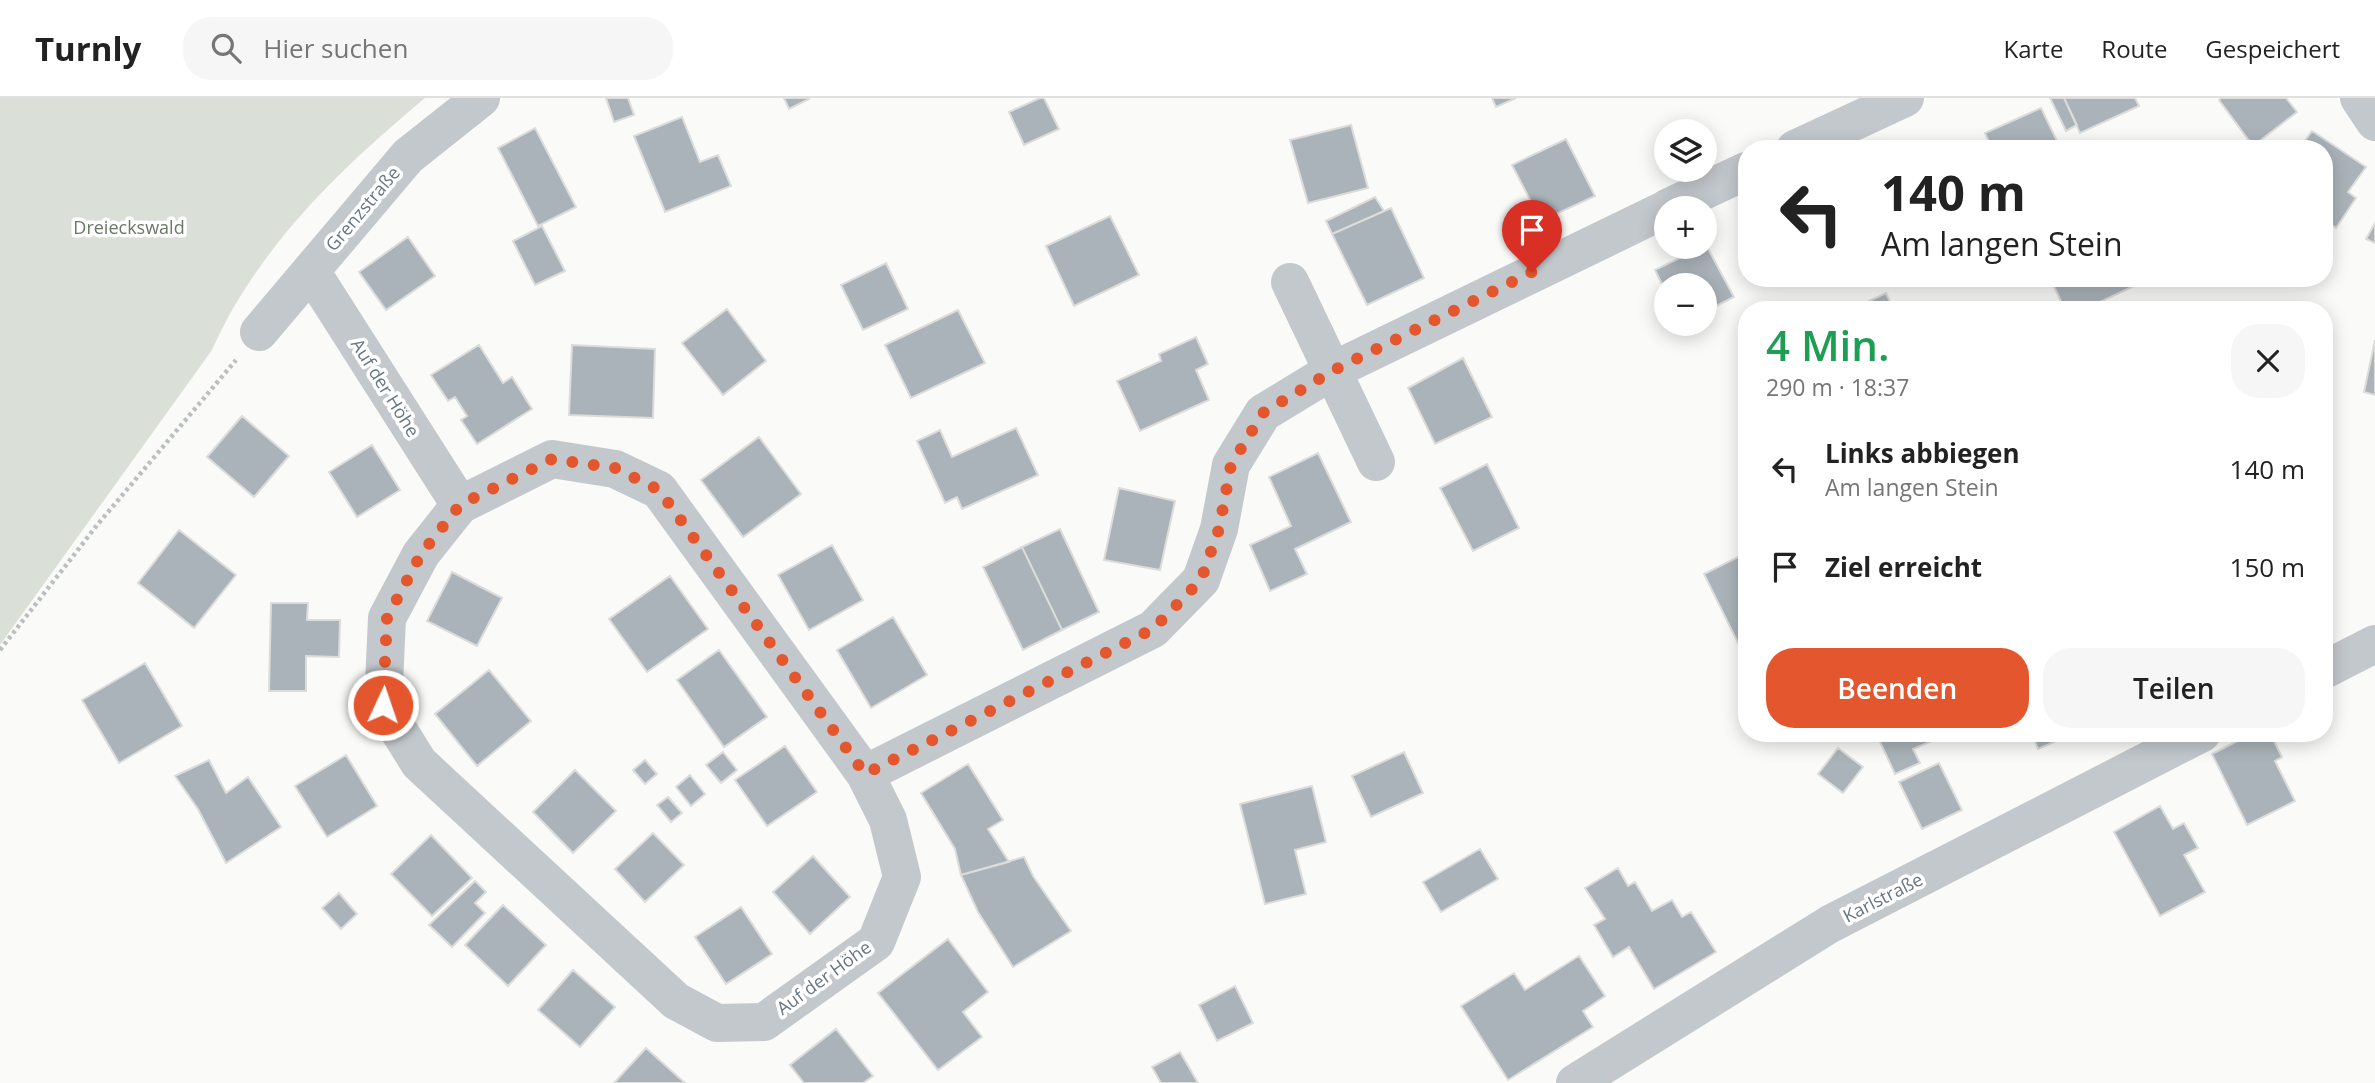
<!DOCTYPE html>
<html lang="de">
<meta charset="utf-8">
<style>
body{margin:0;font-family:"Open Sans",sans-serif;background:#f6f6f6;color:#222;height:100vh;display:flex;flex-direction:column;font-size:26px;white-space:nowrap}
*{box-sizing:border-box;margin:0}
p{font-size:23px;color:#767676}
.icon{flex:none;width:38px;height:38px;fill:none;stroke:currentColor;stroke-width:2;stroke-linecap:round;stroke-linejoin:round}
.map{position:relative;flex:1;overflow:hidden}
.side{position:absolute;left:1738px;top:203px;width:595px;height:441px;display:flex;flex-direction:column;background:#fff;border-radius:28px;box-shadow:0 4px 18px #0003}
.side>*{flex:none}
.guide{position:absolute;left:1738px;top:42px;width:595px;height:147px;border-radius:28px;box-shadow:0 4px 18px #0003;background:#fff;color:#222;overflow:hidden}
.buttons{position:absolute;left:1654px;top:21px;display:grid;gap:14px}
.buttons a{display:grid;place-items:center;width:63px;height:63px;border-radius:50%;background:#fff;box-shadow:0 4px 18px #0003;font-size:35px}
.pin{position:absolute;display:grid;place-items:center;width:60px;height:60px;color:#fff;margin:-72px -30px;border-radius:50% 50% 50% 0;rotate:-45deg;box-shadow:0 0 7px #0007}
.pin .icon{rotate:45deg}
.me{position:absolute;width:77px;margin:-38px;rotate:3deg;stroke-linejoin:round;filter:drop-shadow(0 0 5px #0008)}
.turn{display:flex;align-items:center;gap:24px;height:147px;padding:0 28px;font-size:32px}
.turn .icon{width:91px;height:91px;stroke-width:2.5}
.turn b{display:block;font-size:49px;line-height:60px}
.round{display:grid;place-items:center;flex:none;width:74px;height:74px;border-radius:28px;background:#f6f6f6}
.summary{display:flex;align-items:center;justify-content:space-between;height:119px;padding:0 28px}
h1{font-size:42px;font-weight:600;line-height:52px;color:#1e9e55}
.cta{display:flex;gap:14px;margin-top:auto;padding:14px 28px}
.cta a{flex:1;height:80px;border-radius:28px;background:#e4572e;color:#fff;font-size:28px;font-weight:600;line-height:80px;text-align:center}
.cta a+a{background:#f6f6f6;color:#222}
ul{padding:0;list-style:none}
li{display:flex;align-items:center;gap:21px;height:98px;padding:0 28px}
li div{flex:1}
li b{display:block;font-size:26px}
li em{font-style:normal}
header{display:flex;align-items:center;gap:42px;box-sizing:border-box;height:98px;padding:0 35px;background:#fff;border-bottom:2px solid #e0e0e0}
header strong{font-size:33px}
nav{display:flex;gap:38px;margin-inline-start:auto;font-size:24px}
.search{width:490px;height:63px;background:#f6f6f6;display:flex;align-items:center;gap:18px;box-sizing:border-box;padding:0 24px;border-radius:28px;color:#767676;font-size:26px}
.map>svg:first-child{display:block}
.green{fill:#dadfd7}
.building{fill:#aab3b9;stroke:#dcdcda;stroke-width:2}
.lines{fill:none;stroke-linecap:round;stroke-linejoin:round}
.path{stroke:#bbbfc2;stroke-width:4.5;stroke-dasharray:3.5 3.5;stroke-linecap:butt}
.street{stroke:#c3c8cc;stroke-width:38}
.route{stroke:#e4572e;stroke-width:12;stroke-dasharray:0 21.6}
.labels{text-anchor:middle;stroke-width:7;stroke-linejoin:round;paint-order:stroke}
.street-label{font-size:18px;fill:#657683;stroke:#fff}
.park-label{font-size:18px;fill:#687a64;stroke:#fff}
</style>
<header>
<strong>Turnly</strong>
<div class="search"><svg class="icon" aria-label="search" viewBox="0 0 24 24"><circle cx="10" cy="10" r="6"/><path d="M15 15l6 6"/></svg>Hier suchen</div>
<nav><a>Karte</a><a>Route</a><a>Gespeichert</a></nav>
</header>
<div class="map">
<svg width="2375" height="985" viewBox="0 0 2375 985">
<rect width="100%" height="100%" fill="#fafaf8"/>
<path class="green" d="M0,0h425c-86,72 -167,149 -213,252l-212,295z"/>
<path class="building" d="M606,0h22l6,17 -20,7z
M784,0h24l1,1 -20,10z
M1040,0h4l15,31 -35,16 -15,-33z
M1492,0h24l-20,9z
M2050,0h14l13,27 -11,6z
M2064,0h71l4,8 -59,27z
M2221,0h65l11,14 -44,34 -34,-46z
M2041,10l20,41h-69l-7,-16z
M682,19l18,45 18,-7 13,31 -66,26 -31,-76z
M1351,27l17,63 -60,15 -18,-63z
M535,30l41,79 -38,19 -40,-78z
M2312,33l54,36 -18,25 8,6 -20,30 -12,-9v-70h-25z
M1566,41l29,57 -54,25 -29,-56z
M1375,99l9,14 -52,23 -6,-13z
M1391,110l33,70 -57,27 -35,-71z
M1110,118l29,59 -65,31 -28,-60z
M2375,125v20l-9,-4z
M542,128l23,45 -30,14 -22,-44z
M408,139l27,39 -49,34 -27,-38z
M1706,147l28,52 -30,15v-27h-38v7l-11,-22z
M886,165l22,46 -45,21 -22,-45z
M2050,180h80l4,8 -51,24h-18z
M1886,195l8,17h-44z
M727,211l39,52 -43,34 -41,-52z
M958,212l27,53 -74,35 -26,-53z
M1196,239l12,27 -12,6 13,30 -69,31 -23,-50 44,-20 -2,-7z
M2375,242v55l-11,-3z
M479,247l24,38 9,-6 20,32 -55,35 -16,-24 6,-4 -12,-19 -7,4 -17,-26z
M572,247l83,4 -2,69 -84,-3z
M1463,260l29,59 -57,27 -27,-56z
M242,318l47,40 -35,41 -47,-40z
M1016,330l22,47 -76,34 -5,-12 -12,6 -28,-62 23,-11 12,27z
M759,339l42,57 -58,43 -42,-57z
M372,347l28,45 -43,27 -28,-45z
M1318,355l33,69 -56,27 12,25 -37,17 -20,-46 41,-19 -22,-49z
M1487,366l32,64 -46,23 -33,-63z
M1119,390l56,13 -15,69 -56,-10z
M1060,431l39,83 -37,18 -40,-83z
M179,432l57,45 -42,53 -56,-45z
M832,447l31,55 -54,30 -31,-55z
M1022,449l40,83 -39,20 -40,-83z
M1746,455v91l-6,3 -36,-73z
M452,474l50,26 -25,48 -50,-25z
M670,478l38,53 -61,43 -38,-53z
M271,505h37l-1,17h33l-1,37 -33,-1v35h-37z
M893,519l34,58 -56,33 -34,-58z
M719,552l48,67 -43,30 -47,-67z
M145,565l37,63 -63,37 -37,-63z
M489,572l42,51 -54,45 -42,-52z
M1876,635h61l2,5 -26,11 7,14 -25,11z
M2032,635h43l-37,16z
M2253,635h17l12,24 -7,4 20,40 -48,24 -35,-71z
M785,648l32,46 -50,34 -32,-46z
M1838,650l25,19 -20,26 -25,-19z
M723,654l14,18 -16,13 -15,-18z
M1404,654l19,41 -52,24 -19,-41z
M346,657l31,51 -50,31 -32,-51z
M209,662l17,33 22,-16 33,50 -55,36 -28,-54 -23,-33z
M645,662l12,14 -12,10 -12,-14z
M1939,665l23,47 -40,19 -23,-47z
M968,666l35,56 -15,9 21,33 -48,13 -6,-26 -34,-56z
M575,672l41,41 -43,42 -40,-41z
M690,677l15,19 -14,12 -15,-19z
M1312,688l14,56 -31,8 11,44 -41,10 -25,-100z
M668,699l14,16 -11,9 -14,-17z
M2160,708l13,23 11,-6 14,25 -14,7 21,37 -45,24 -46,-84z
M653,735l31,32 -39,37 -30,-33z
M431,737l41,43 -40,38 -41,-42z
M1480,751l18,30 -57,33 -18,-30z
M813,758l37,41 -40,37 -37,-42z
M1024,759l9,19 38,55 -58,36 -35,-55 -17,-37z
M1618,770l10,18 7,-4 17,29 20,-11 10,17 9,-5 25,40 -62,37 -25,-42 -16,10 -19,-32 11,-6 -20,-31z
M475,783l11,11 -11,11 10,10 -33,34 -23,-22z
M339,795l18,21 -16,15 -19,-21z
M503,807l43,40 -38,41 -43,-41z
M741,809l31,47 -46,30 -31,-47z
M948,841l40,53 -25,20 19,25 -44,33 -60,-77z
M1579,858l26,40 -22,15 10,16 -85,53 -47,-74 53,-33 11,17z
M573,872l42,37 -35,40 -42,-37z
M1235,888l18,37 -36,18 -18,-36z
M836,931l37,47 -10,7h-59l-14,-18z
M646,950l39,35h-71z
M1180,954l18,31h-37l-9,-16z"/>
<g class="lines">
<path class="path" d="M0,552l98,-126 138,-164"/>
<path class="street" d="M2359,0l16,24
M1795,51l110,-51
M1667,110l79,-37
M311,173l149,234 -39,49 -34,64 -4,87 36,58 257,238 41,22 47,-1 112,-80 26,-65 -14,-57 -23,-46 -206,-284 -44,-21 -63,-10 -92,46
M1290,184l86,180
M259,234l149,-176 73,-58
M2324,572l51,-26
M865,676l288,-145 48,-49 18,-51 12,-64 32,-52 69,-42 334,-162
M1575,985l255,-159 372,-191"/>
</g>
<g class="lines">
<path class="route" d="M383,607l4,-87 34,-64 39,-49 92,-46 63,9 44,22 206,284 288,-145 48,-49 18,-51 12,-64 32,-52 69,-42 200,-99"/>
</g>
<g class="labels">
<g class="street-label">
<text transform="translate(363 111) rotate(-50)" y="6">Grenzstraße</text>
<text transform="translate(385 290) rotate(58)" y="6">Auf der Höhe</text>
<text transform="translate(1883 800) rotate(-27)" y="6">Karlstraße</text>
<text transform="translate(824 880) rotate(-36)" y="6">Auf der Höhe</text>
</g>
<g class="park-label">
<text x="129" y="136">Dreieckswald</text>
</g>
</g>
</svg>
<div class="buttons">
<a><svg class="icon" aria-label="layers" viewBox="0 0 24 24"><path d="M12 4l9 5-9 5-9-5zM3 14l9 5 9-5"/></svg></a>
<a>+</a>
<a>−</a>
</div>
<div class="pin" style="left:1532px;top:174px;background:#d93025"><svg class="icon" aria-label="arrive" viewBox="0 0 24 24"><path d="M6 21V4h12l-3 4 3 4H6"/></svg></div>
<svg class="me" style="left:383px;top:607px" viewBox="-20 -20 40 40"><circle r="17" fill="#e4572e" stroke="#fff" stroke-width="3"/><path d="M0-11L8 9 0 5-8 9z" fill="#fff"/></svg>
<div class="guide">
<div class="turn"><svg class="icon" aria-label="left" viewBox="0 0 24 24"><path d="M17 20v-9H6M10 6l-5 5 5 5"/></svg><div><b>140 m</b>Am langen Stein</div></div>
</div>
<section class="side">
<div class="summary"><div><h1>4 Min.</h1><p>290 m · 18:37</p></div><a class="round"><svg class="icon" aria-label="close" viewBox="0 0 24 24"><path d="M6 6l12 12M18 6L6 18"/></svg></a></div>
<ul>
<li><svg class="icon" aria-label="left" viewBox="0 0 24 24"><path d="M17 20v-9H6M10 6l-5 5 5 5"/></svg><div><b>Links abbiegen</b><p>Am langen Stein</p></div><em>140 m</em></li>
<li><svg class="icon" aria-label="arrive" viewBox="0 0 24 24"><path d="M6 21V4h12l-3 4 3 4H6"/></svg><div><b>Ziel erreicht</b></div><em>150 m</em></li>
</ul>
<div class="cta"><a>Beenden</a><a>Teilen</a></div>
</section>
</div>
